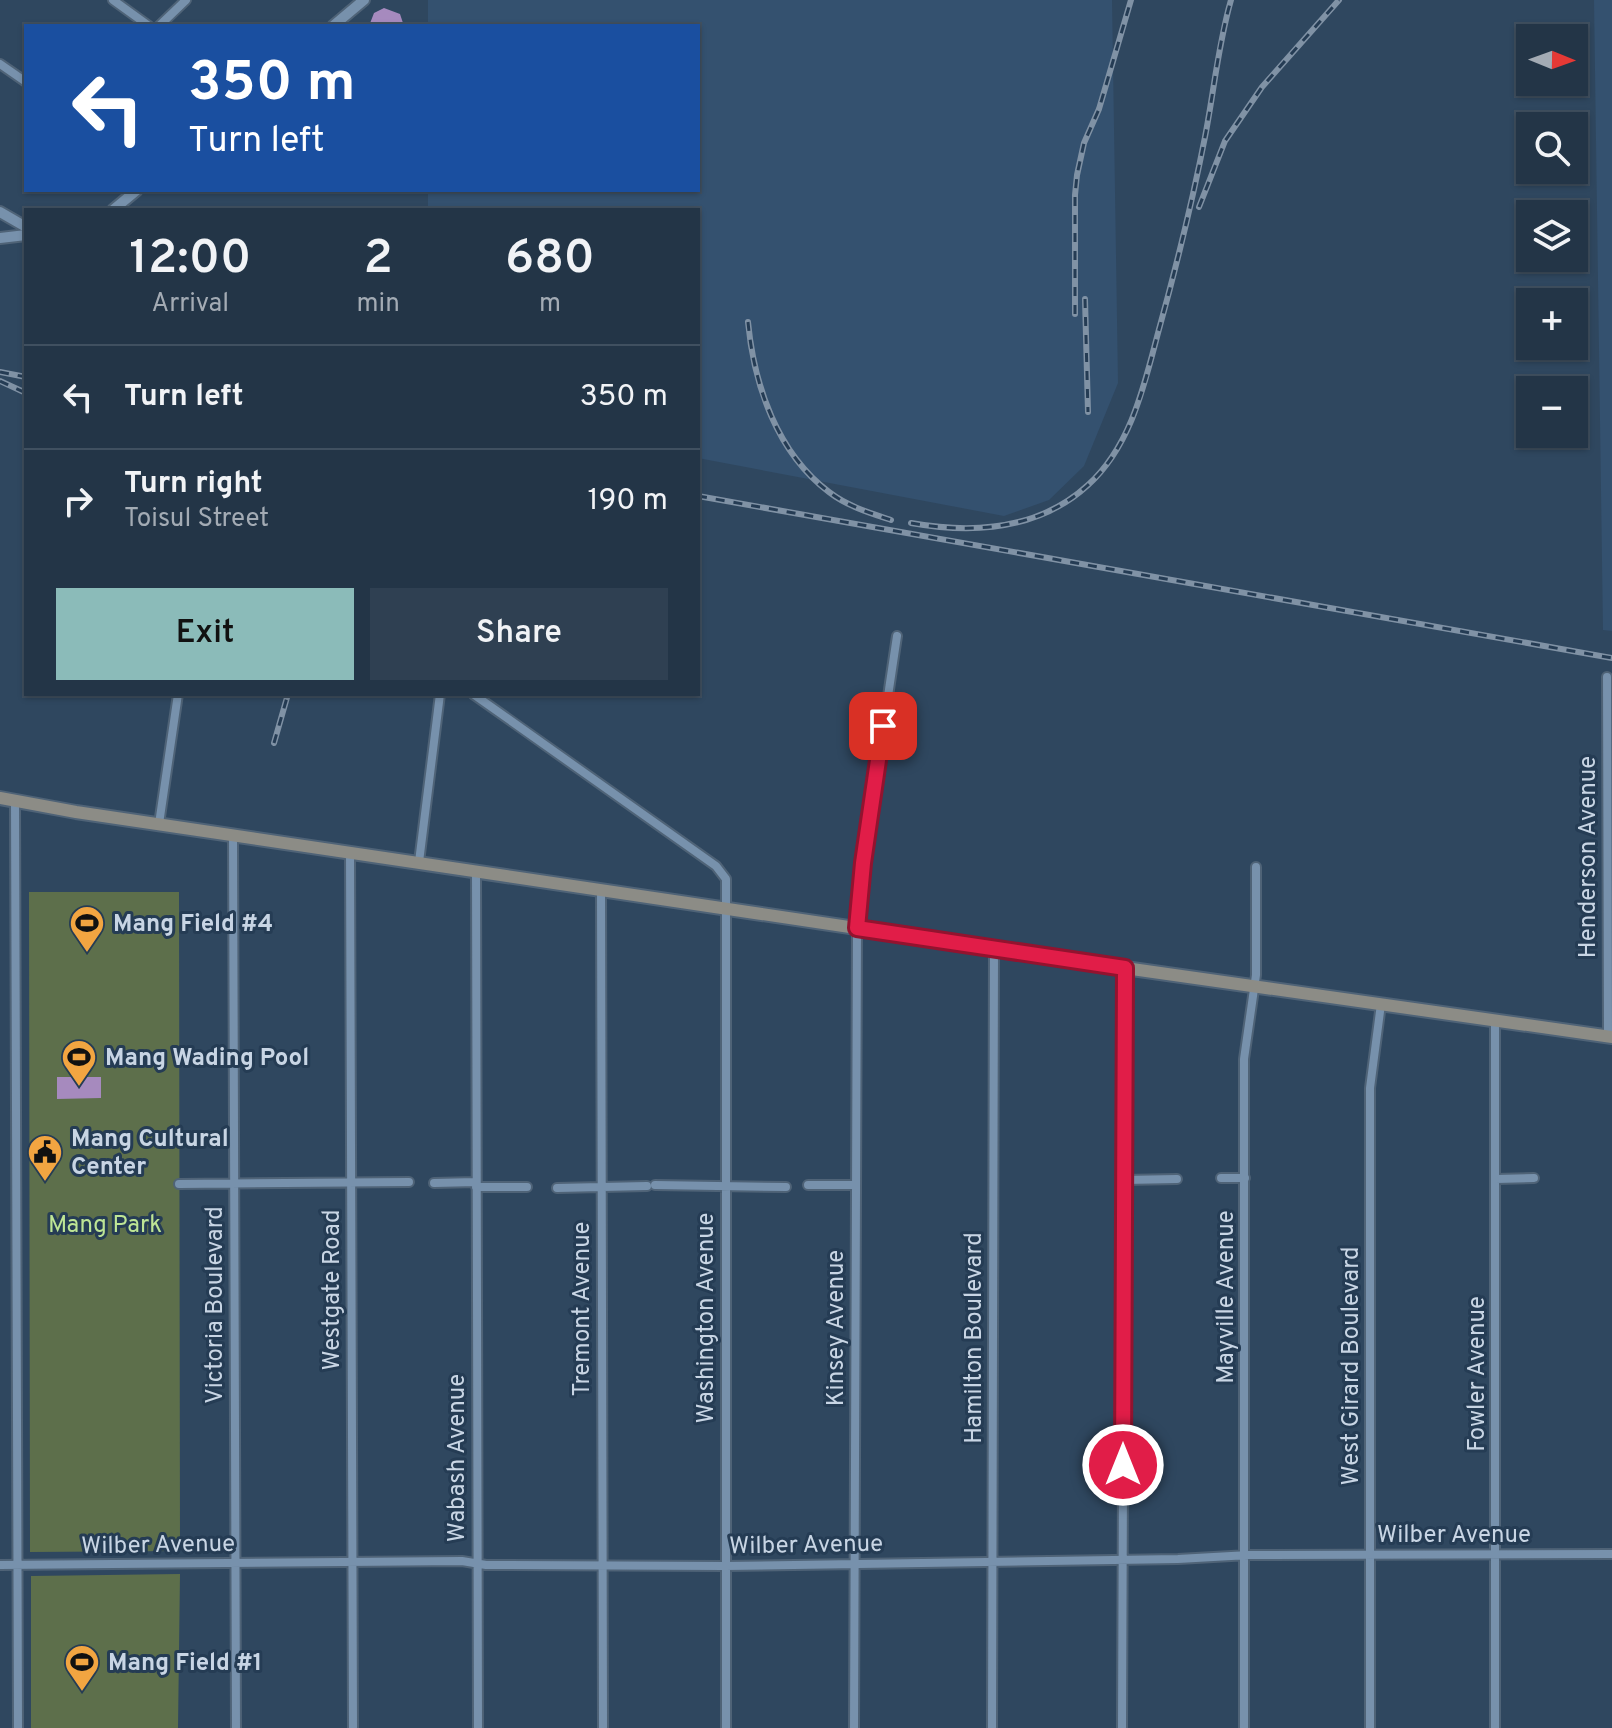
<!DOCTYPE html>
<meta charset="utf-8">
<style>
body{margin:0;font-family:Overpass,sans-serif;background:#2f4052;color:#f1f3f6;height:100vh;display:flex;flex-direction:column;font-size:30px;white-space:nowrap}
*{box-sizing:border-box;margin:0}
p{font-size:26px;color:#a3abb4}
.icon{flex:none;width:44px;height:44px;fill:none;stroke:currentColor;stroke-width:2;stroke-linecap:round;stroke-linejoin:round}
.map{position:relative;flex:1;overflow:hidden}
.panel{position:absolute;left:24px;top:208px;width:676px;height:488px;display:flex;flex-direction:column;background:#233547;border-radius:0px;box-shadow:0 2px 6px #0004,0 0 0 2px #405060}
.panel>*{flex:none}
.guide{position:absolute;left:24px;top:24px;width:676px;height:168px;border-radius:0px;box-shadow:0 2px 6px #0004,0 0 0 2px #405060;background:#1a4fa0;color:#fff;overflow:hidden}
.needle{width:52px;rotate:91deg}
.buttons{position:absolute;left:1516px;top:24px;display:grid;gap:16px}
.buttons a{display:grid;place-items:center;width:72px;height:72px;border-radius:0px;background:#233547;box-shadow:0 2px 6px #0004,0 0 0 2px #405060;font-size:40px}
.pin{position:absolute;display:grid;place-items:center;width:68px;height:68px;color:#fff;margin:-34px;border-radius:16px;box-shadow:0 4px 12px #0006}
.me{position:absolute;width:88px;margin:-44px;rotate:0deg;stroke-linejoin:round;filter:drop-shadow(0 0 6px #0008)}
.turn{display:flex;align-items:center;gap:28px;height:168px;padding:0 32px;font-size:36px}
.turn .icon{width:104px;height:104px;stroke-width:2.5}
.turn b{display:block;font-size:56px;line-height:68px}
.eta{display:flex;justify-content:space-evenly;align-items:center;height:136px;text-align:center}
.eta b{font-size:48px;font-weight:600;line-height:56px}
.cta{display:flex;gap:16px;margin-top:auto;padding:16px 32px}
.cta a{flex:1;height:92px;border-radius:0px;background:#8bbbb9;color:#111;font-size:32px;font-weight:600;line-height:92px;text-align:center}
.cta a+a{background:#2f4052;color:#f1f3f6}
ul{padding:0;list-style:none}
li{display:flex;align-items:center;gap:24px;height:104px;padding:0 32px;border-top:2px solid #405060}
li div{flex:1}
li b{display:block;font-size:30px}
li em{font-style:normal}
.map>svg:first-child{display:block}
.built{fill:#34516f}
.green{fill:#5d6f4b}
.water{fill:#a68abe}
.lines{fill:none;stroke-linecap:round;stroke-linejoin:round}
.minor-casing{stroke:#4f6377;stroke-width:12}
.tertiary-casing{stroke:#4f6377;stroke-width:14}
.secondary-casing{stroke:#4f6377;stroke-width:16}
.minor{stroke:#7791ac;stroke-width:8}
.tertiary{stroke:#7791ac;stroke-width:10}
.secondary{stroke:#8c8c86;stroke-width:12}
.rail-casing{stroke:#8092a5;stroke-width:6}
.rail{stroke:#253c54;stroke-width:3;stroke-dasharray:9;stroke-linecap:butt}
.route-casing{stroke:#92132f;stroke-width:20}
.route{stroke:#e11d48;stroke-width:14}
.labels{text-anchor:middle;stroke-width:6;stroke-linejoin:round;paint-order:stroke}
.street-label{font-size:24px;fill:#c8d5e4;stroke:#253c54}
.poi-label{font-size:24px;font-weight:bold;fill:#c8d5e4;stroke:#253c54;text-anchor:start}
.park-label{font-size:24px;fill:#bee595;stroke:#253c54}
</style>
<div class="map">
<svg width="1612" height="1728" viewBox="0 0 1612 1728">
<rect width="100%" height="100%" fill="#2f475f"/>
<path class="built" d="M428,0h684l6,383 -34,83 -35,34 -45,16 -306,-58v-248h-270v-20h270v-164h-270z
M1594,0h18v631l-9,-1z"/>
<path class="green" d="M29,892h150l1,659 -150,1z
M180,1574l-2,154h-147v-152z"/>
<path class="water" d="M384,8l16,6 4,12h-35l5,-13z
M57,1077h44v21l-44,1z"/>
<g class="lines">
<g class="minor-casing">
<path id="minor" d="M113,0l36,26
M159,26l27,-26
M0,64l26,18
M1607,677l1,359
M473,694l243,172 10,13v849
M15,800l3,928
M159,824l19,-130
M233,834l3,894
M350,852l3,876
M419,862l21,-168
M476,870l2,858
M601,889l2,839
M1221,1178h24
M1496,1179l38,-1
M1124,1180l53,-1
M434,1183l42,-1
M179,1184l230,-2
M655,1185l131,2
M808,1185h47
M476,1187h51
M557,1188l90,-2
M0,1565l462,-4 24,4 239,1 453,-7 71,-4 363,-1
M854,1728l3,-800 6,-65 34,-227
M992,1728l2,-779
M1122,1728l3,-760
M1244,1728v-669l12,-84v-108
M1370,1728v-640l11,-84
M1495,1728v-708"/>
</g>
<g class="tertiary-casing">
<path id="tertiary" d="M333,26l31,-26
M113,210l24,-20
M0,212l26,15
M0,238l26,-3"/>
</g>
<g class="secondary-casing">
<path id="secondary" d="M0,798l76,14 1049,156 487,69"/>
</g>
<use href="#minor" class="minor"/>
<use href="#tertiary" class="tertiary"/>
<use href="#secondary" class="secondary"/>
<g class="rail-casing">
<path id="rail" d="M1199,207l26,-66 37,-54 77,-87
M1085,299l3,113
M1075,314v-119l2,-20 7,-32 15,-34 32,-109
M748,322c6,63 29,131 81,170 18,14 41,21 62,28
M0,372l26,5
M0,381l26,12
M698,496l914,162
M911,523c62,11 128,7 177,-38 43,-39 56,-99 70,-152 18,-65 34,-130 47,-196 9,-46 13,-92 26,-137
M274,743l14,-49"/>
</g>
<use href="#rail" class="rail"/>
</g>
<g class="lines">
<g class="route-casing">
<path id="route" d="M883,726l-20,137 -6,65 268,40 -2,497"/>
</g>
<use href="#route" class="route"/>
</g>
<defs>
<g id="stadium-pin" transform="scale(1.8)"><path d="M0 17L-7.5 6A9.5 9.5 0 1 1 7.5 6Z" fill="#f2a541" stroke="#253c54"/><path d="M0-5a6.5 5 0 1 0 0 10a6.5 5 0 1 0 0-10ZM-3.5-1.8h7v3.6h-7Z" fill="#111"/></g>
<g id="civic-pin" transform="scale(1.8)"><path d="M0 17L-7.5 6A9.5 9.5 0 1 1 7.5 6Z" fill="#f2a541" stroke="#253c54"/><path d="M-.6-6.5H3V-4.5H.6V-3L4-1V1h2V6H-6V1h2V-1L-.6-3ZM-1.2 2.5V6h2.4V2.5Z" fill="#111"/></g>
</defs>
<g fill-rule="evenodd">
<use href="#stadium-pin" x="87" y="923"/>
<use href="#stadium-pin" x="79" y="1057"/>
<use href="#civic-pin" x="45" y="1152"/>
<use href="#stadium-pin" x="82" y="1662"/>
</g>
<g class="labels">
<g class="street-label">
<text transform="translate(1587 857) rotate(-90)" y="8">Henderson Avenue</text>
<text transform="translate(331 1290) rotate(-90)" y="8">Westgate Road</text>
<text transform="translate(1225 1297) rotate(-90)" y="8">Mayville Avenue</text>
<text transform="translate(214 1305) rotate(-90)" y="8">Victoria Boulevard</text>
<text transform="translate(581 1309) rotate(-90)" y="8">Tremont Avenue</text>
<text transform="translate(705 1318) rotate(-90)" y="8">Washington Avenue</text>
<text transform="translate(835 1328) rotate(-90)" y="8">Kinsey Avenue</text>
<text transform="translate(973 1338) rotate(-90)" y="8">Hamilton Boulevard</text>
<text transform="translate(1350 1366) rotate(-90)" y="8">West Girard Boulevard</text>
<text transform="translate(1476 1374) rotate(-90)" y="8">Fowler Avenue</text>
<text transform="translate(456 1458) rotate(-90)" y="8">Wabash Avenue</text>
<text x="1454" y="1542">Wilber Avenue</text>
<text transform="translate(158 1544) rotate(-1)" y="8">Wilber Avenue</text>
<text transform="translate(806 1544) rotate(-1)" y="8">Wilber Avenue</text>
</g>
<g class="poi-label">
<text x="113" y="931">Mang Field #4</text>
<text x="105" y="1065">Mang Wading Pool</text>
<text x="71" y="1146">Mang Cultural<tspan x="71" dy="28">Center</tspan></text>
<text x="108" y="1670">Mang Field #1</text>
</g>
<g class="park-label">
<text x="105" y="1232">Mang Park</text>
</g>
</g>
</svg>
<div class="buttons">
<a><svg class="needle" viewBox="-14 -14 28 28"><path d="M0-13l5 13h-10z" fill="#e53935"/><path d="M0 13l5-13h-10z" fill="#a3abb4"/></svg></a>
<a><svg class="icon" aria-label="search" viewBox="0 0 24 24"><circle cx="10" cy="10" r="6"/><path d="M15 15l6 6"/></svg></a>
<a><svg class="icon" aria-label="layers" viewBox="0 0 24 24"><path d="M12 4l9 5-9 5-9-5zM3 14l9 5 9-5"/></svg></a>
<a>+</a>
<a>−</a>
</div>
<div class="pin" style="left:883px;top:726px;background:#d93025"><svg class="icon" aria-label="arrive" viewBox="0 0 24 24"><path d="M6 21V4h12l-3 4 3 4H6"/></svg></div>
<svg class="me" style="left:1123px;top:1465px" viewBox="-20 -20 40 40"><circle r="17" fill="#e11d48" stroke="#fff" stroke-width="3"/><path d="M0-11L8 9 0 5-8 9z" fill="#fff"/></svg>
<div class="guide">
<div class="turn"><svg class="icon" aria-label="left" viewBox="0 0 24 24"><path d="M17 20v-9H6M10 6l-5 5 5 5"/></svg><div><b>350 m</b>Turn left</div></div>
</div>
<section class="panel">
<div class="eta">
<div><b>12:00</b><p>Arrival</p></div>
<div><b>2</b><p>min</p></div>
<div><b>680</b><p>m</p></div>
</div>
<ul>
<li><svg class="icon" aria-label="left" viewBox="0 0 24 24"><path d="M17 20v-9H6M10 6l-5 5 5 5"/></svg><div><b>Turn left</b></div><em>350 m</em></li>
<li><svg class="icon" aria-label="right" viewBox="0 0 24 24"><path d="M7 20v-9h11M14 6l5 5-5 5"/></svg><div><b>Turn right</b><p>Toisul Street</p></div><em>190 m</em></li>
</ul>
<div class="cta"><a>Exit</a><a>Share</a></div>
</section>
</div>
